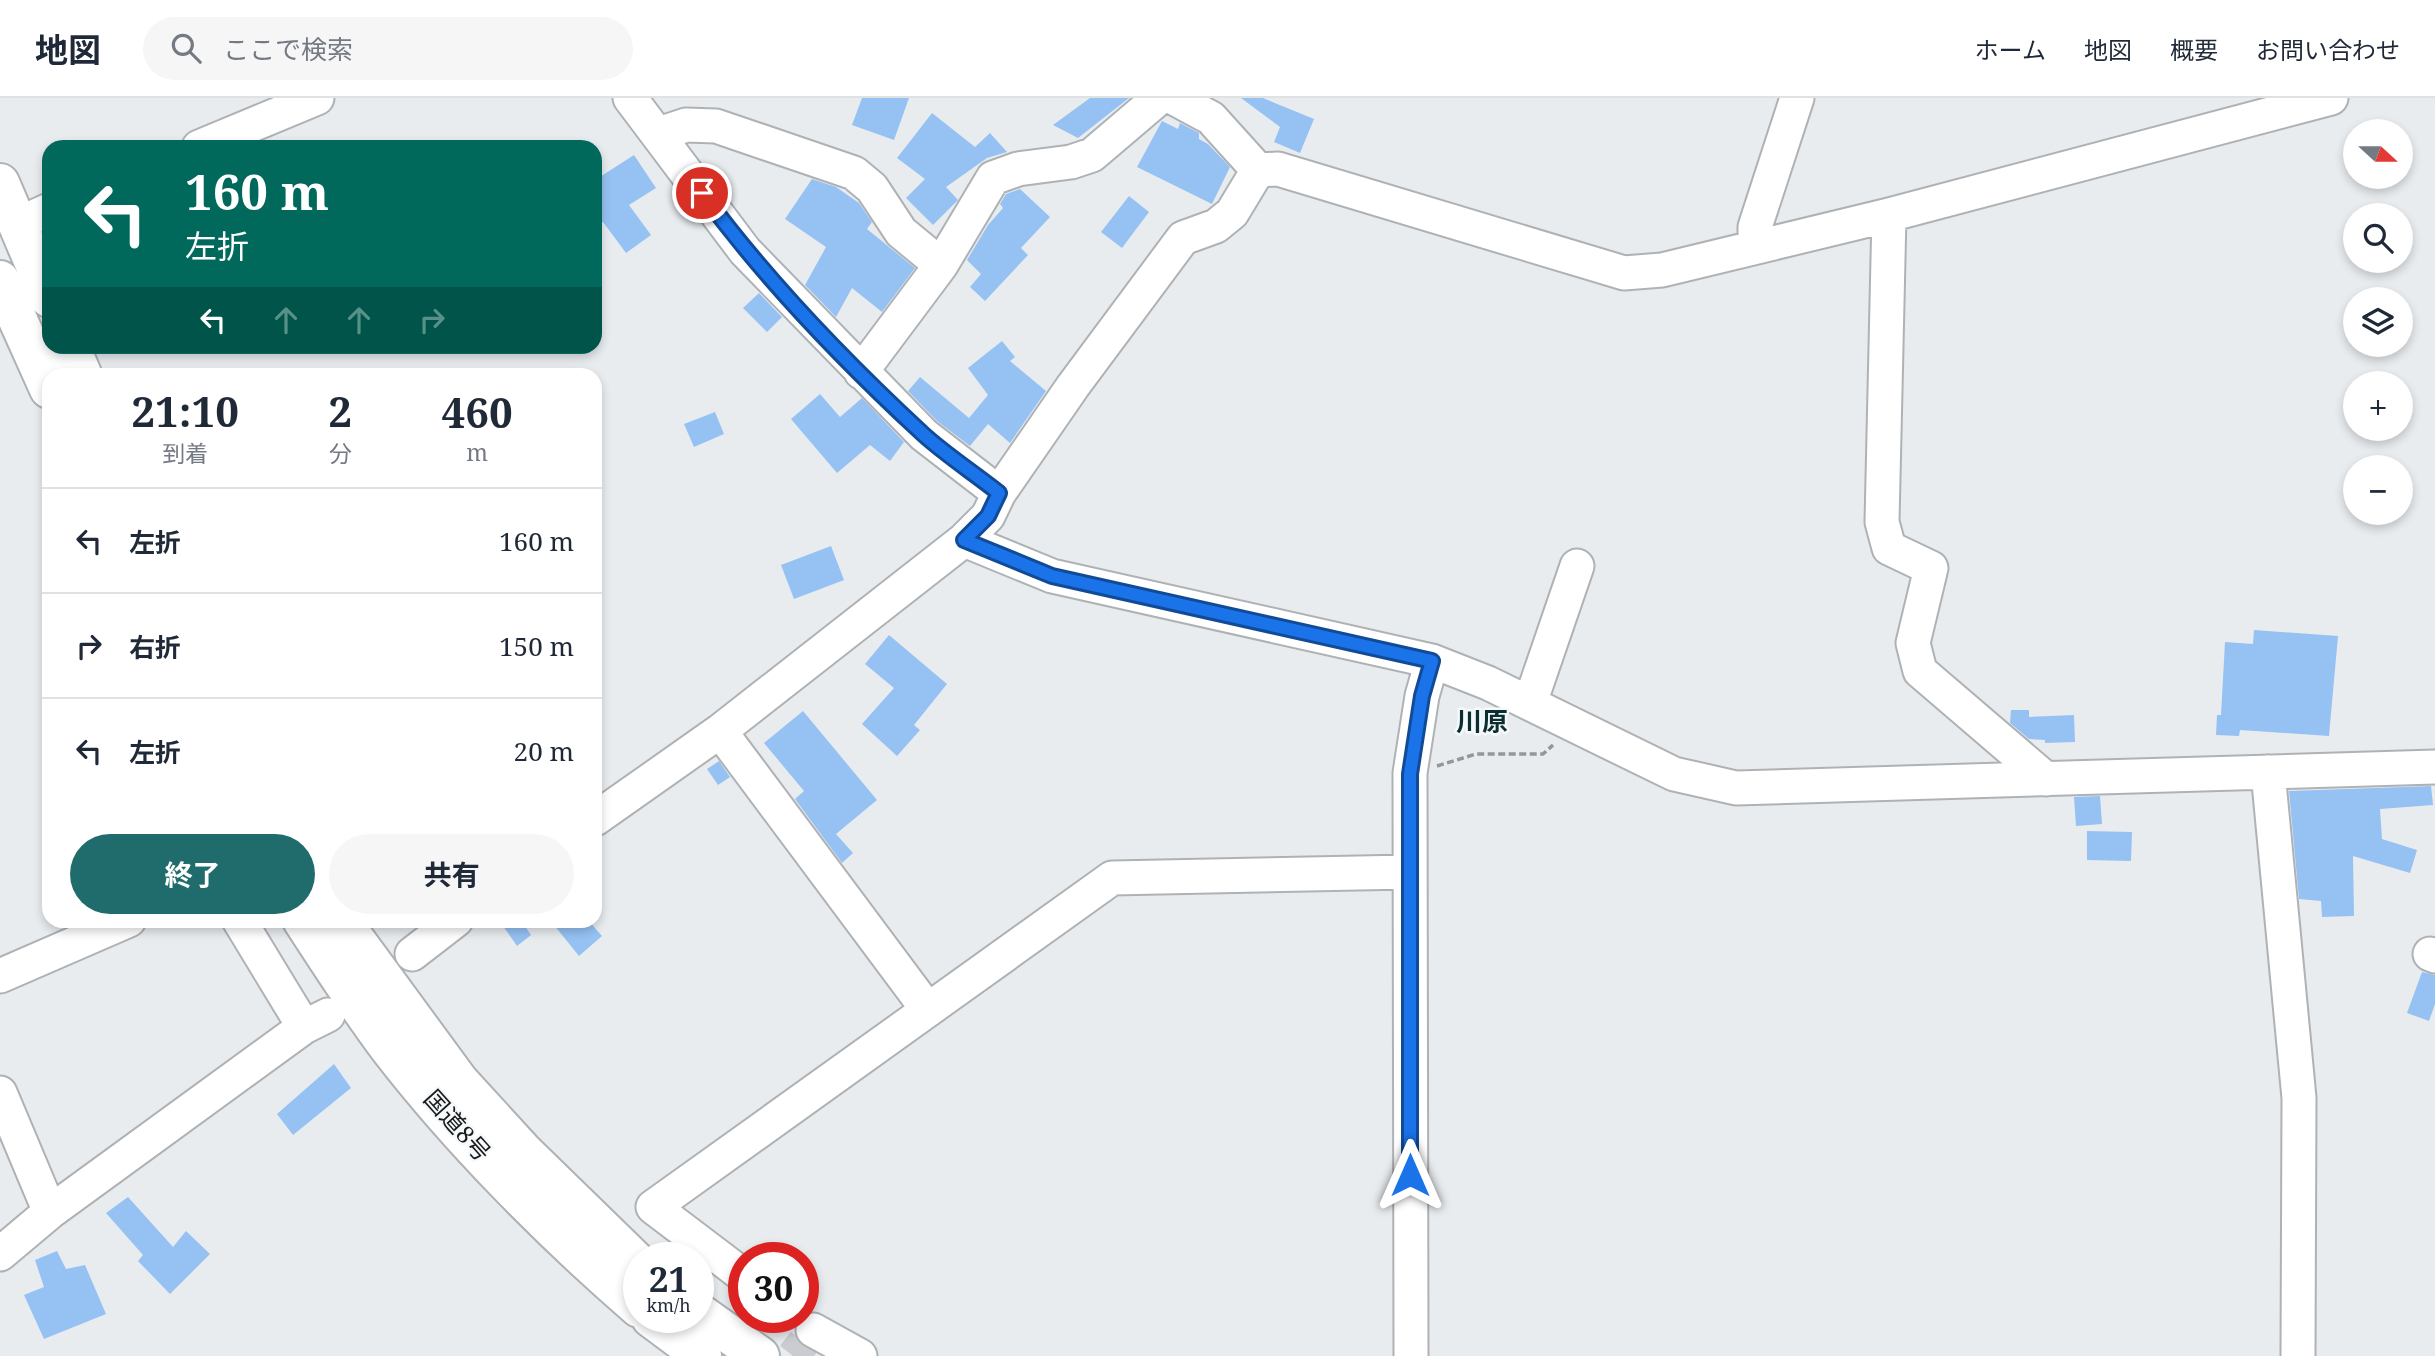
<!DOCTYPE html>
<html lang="ja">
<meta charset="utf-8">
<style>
body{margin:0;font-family:"Noto Serif","Noto Sans JP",serif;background:#f6f6f7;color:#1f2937;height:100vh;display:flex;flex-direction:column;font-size:26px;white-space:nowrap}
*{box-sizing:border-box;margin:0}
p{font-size:23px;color:#747a83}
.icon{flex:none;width:38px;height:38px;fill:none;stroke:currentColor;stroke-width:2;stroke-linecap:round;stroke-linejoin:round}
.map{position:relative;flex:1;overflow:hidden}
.drawer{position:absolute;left:42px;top:270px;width:560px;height:560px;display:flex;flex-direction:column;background:#fff;border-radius:21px;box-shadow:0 4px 10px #0003}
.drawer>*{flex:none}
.top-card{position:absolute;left:42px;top:42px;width:560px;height:214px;border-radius:21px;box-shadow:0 4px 10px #0003;background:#00695c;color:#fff;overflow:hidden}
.needle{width:46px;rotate:111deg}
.tools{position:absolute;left:2343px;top:21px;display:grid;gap:14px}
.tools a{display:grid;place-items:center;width:70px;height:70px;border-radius:50%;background:#fff;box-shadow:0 4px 10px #0003;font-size:35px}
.speed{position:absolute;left:623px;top:1144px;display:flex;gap:14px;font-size:35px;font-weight:700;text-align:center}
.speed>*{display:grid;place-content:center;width:91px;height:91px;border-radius:50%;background:#fff;box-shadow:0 4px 10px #0003;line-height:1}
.speed small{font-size:18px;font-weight:400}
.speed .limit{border:10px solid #d22;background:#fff;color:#111}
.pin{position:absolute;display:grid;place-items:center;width:60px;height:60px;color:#fff;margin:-30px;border:4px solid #fff;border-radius:50%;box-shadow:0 2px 7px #0007}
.me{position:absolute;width:77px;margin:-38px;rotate:0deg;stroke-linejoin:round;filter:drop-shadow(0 0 5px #0008)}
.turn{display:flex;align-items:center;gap:24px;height:147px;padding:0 28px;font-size:32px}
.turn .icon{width:91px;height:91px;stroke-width:2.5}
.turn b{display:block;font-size:49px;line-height:60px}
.lanes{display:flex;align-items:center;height:66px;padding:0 28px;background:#0003;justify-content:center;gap:35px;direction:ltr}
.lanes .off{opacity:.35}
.eta{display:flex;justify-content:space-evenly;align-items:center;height:119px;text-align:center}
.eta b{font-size:42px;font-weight:700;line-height:49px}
.button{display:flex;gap:14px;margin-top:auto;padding:14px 28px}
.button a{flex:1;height:80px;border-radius:42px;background:#206c6d;color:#fff;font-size:28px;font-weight:700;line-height:80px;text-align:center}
.button a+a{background:#f6f6f7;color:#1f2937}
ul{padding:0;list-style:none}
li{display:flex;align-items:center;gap:21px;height:105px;padding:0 28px;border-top:2px solid #e0e1e3}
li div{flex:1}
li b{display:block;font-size:26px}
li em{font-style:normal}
header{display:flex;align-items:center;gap:42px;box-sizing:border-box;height:98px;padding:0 35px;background:#fff;border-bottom:2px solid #e0e1e3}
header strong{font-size:33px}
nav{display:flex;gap:38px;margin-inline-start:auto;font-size:24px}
.search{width:490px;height:63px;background:#f6f6f7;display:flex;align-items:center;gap:18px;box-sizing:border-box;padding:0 24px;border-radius:38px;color:#747a83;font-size:26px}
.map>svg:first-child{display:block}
.building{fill:#95c2f3}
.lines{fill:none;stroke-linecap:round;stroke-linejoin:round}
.minor-tunnel{stroke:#cacccf;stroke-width:33;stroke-dasharray:33 17;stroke-linecap:butt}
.minor-casing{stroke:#afb2b5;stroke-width:37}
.highway-casing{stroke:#afb2b5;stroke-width:42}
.path{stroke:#949799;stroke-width:3.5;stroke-dasharray:7 3.5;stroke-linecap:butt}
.minor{stroke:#fff;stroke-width:33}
.highway{stroke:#fff;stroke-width:38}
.route-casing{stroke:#114b97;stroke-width:18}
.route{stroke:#1a73e8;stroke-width:12}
.labels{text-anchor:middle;stroke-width:5;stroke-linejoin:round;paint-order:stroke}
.street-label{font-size:24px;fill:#191a1b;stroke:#f6f9fc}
.neighbourhood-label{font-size:26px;font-weight:bold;fill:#0b2f30;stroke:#f6f9fc}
</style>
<header>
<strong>地図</strong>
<div class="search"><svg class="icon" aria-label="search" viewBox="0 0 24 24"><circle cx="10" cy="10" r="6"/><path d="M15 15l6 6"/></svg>ここで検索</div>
<nav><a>ホーム</a><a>地図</a><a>概要</a><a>お問い合わせ</a></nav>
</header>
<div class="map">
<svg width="2435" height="1258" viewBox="0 0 2435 1258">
<rect width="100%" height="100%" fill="#e9ecef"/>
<path class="building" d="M862,0h47l-15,42 -42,-15z
M1090,0h39l-51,40 -25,-13z
M1241,0h22l51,21 -14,34 -26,-11 6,-15z
M932,15l43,34 15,-14 17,19 -20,6 -41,29 12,13 -25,25 -27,-27 19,-19 -28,-21z
M1162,23l16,8 2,-6 19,10v6l9,5 22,23 -18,37 -75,-37z
M634,57l22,33 -27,17 22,30 -25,18 -23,-31 -8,5v-47z
M812,81l24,8 23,16 13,19 -5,7 48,39 -33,44 -30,-24 -16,29 -31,-32 21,-38 -41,-28z
M1020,91l30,28 -29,31 7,7 -43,46 -15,-14 11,-13 -14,-14 21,-35 15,-17 -3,-4 6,-10z
M1129,98l20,16 -27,36 -21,-16z
M759,195l23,24 -15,15 -24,-24z
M1002,243l13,16 -5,4 36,30 -36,52 -22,-19 -18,22 -33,-25 -29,-30 12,-14 49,41 19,-23 -20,-27z
M820,296l20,23 22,-19 42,44 -14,19 -20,-16 -33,28 -46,-54z
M715,314l9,22 -30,13 -10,-23z
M831,448l13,34 -50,19 -13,-34z
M2254,532l84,6 -9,100 -89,-6 -1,6 -23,-1 1,-20h4l4,-73 28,2z
M889,537l58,49 -33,41 6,5 -23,26 -35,-32 32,-36 -29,-24z
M2011,612h18v7l45,-2 1,27 -30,1v-3l-16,-1 -19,-16z
M803,613l74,89 -41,34 17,19 -11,10 -47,-64 9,-8 -40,-48z
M719,663l11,16 -12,8 -11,-16z
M2431,688l2,19 -53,4 2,30 35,11 -7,23 -57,-17 1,60 -32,1 -1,-16 -22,-2 -10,-108z
M2100,698l2,28 -26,2 -2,-29z
M2087,733l45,1 -1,29 -44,-1z
M499,822h22l10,15 -14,11z
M550,822h38l14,16 -23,20z
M2422,874l13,3v29l-6,17 -22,-8z
M334,966l17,24 -58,47 -16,-21z
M128,1099l45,50 13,-16 24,23 -40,40 -32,-33 5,-6 -37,-42z
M57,1153l9,18 19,-4 21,49 -62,25 -20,-44 20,-8 -9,-27z"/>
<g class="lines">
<path class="minor-tunnel" d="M793,1258l11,-14"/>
<g class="minor-casing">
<path id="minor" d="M630,0l115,153 179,184 75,58
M1174,0l37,20 47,52
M659,36l27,-9 30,1 138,47 18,15 29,44 40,33
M199,49l118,-49
M1258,72l20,-1 346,104 38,-3 227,-55 442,-117
M1889,117l-7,307 7,26 42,20 -18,75 7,28 126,108
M18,126l31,-14
M1755,149v-20l42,-129
M861,274l80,-107 52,-87 25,-9 53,-7 21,-7 67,-57
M964,442l88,36 380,85 56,22 186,91 62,14 699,-21
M1530,605l47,-137
M720,633l208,279
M2268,674l31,326 -1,258
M595,721l125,-88 244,-191 24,-24 11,-23 74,-107 110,-148 33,-12 16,-13 26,-43
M239,822l65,107
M412,856l44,-34
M2430,856l5,2
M0,878l129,-56
M0,995l50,119
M0,1156l50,-42 254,-185 24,-12
M744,1178l-91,-69 459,-329 297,-6
M813,1232l47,26
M1411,1258l-1,-583 12,-77 10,-35"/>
</g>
<g class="highway-casing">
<path id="highway" d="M0,85l49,115
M0,182l49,109
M70,248l12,28
M302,822c28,43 56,87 87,128 70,91 163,185 250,260
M341,822l118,161 64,70 116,113
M698,1214l62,44
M651,1220l51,38"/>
</g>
<path class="path" d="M1437,668l39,-12h67l10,-9"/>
<use href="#minor" class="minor"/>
<use href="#highway" class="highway"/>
</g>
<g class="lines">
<g class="route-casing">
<path id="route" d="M702,95c64,87 141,167 221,241 23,21 51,39 76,59l-11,23 -24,24 88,36 380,85 -10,35 -12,78v401"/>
</g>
<use href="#route" class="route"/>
</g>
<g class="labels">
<g class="street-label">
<text transform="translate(457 1028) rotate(48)" y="8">国道8号</text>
</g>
<g class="neighbourhood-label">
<text x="1482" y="633">川原</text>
</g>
</g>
</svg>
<div class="tools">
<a><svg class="needle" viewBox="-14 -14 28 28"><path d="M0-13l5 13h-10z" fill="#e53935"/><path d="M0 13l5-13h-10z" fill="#747a83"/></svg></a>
<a><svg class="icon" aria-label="search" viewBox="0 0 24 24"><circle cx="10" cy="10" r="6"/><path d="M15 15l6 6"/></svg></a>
<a><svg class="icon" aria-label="layers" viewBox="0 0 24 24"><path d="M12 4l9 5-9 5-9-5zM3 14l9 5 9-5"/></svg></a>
<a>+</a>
<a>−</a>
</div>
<div class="speed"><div>21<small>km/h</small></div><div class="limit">30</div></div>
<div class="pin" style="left:702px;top:95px;background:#d93025"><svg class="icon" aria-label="arrive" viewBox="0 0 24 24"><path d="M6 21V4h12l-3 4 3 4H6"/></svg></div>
<svg class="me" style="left:1410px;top:1077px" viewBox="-20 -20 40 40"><path d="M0-17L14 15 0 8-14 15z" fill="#1a73e8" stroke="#fff" stroke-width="4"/></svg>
<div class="top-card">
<div class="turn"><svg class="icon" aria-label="left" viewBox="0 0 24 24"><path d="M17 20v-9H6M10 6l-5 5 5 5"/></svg><div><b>160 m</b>左折</div></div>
<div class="lanes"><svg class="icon" aria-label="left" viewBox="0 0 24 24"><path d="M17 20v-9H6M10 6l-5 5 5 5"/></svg><svg class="icon off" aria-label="ahead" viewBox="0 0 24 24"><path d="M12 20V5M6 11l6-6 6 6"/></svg><svg class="icon off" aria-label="ahead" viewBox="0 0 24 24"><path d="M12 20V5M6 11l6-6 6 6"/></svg><svg class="icon off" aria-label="right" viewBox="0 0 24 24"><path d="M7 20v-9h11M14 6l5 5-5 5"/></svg></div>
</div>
<section class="drawer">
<div class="eta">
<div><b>21:10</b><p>到着</p></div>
<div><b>2</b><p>分</p></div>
<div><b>460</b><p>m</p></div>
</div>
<ul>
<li><svg class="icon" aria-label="left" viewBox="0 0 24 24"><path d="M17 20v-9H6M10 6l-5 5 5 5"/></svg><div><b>左折</b></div><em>160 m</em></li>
<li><svg class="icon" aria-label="right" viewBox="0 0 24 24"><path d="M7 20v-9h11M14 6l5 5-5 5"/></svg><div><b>右折</b></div><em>150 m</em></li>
<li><svg class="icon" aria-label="left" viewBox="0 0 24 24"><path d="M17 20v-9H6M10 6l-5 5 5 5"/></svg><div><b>左折</b></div><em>20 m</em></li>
</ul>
<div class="button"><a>終了</a><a>共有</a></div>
</section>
</div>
